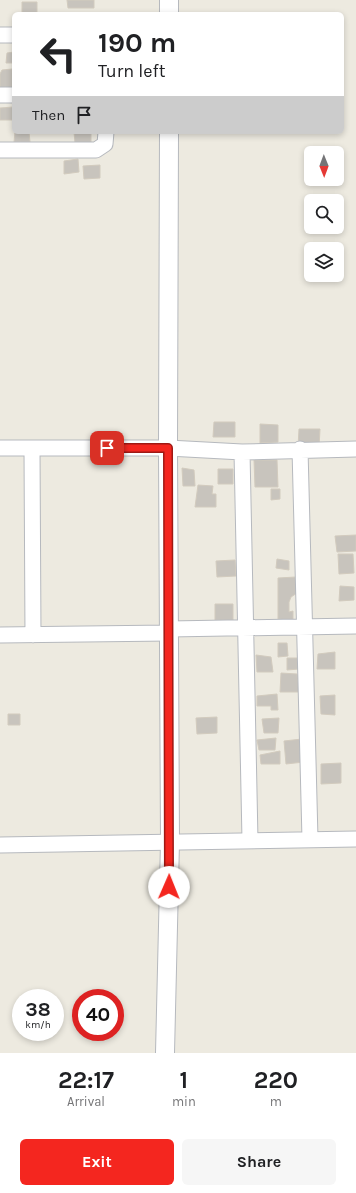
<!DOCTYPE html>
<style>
body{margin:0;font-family:Karla,sans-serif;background:#f6f6f6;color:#202124;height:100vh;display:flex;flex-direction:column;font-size:15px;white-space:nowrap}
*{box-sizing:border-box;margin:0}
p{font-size:13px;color:#757577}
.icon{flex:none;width:22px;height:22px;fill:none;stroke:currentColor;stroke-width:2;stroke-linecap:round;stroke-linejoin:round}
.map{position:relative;height:1053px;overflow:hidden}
.side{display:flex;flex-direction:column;background:#fff;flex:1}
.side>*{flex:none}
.guide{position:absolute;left:12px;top:12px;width:332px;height:122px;border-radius:6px;box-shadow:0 2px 6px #0003;background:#fff;color:#202124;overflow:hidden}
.needle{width:26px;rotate:179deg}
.tools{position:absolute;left:304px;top:146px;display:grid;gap:8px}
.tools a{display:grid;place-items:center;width:40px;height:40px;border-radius:6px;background:#fff;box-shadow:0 2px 6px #0003;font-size:20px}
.speed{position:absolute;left:12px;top:989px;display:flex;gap:8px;font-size:20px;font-weight:700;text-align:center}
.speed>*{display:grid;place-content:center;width:52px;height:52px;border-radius:50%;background:#fff;box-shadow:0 2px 6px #0003;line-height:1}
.speed small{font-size:10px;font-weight:400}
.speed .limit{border:6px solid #d22;background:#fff;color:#111}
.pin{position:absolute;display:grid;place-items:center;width:34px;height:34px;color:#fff;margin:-17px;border-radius:8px;box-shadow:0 2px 6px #0006}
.me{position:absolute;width:44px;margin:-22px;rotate:1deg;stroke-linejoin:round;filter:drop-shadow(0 0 3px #0008)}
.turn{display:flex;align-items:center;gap:14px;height:84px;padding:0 20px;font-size:18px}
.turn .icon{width:52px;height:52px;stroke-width:2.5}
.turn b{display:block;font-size:28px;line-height:34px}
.then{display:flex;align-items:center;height:38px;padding:0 20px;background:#0003;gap:8px;font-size:15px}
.eta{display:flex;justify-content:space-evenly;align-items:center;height:68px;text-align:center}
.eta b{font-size:24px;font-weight:700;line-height:28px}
.primary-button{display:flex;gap:8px;margin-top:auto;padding:8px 20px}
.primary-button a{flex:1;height:46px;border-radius:6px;background:#f4261f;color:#fff;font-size:16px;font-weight:700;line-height:46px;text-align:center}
.primary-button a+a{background:#f6f6f6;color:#202124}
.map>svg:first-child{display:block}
.building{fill:#c8c4bd;stroke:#d2cbbe}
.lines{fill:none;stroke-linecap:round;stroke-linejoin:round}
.minor-casing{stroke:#b6b9be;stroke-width:17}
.tertiary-casing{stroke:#b6b9be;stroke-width:20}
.minor{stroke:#fff;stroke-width:15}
.tertiary{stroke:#fff;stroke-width:18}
.route-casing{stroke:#9f1914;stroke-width:10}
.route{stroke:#f4261f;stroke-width:7}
</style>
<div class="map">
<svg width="356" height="1053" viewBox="0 0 356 1053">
<rect width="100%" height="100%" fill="#edeae0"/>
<path class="building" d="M67,0h27v8h-26z
M22,2h15v12h-15z
M14,52v11h-8l1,-10z
M12,69l2,20 -14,-1v-14l2,-4z
M13,107l1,13h-14v-12z
M15,132h14l1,10h-16z
M74,132h17v11h-16z
M78,159l1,13 -15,2v-13z
M100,165v13l-16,1 -1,-13z
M214,422h21v15h-22z
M260,424l18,1v17l-18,1z
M299,429h21l-1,19 -21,-1z
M254,460h23l1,27h-23z
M182,468l12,2 1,16h-12z
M218,469h15v15h-15z
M198,485l15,1 -1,8h4v13h-21z
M271,489h9v10l-9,1z
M356,535v16l-19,1 -2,-16z
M338,554h15l1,19 -15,1z
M277,559l12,2v9l-13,-2z
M235,560l1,16 -19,1 -1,-16z
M296,577l1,16 -6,4 -2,5v10l4,-1v10l-15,-2v-41z
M340,586l14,1v13l-15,1z
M215,604h18v16h-18z
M278,643h9l1,13 -10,1z
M335,652v17h-18l1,-15z
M256,655l15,2 2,15h-16z
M287,658h12v11l-12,1z
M281,673l16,1 2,18h-19z
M277,694l1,16h-7v-4h-14v-10z
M335,695v20l-14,-1 -1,-18z
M8,714h12v11h-12z
M217,717v16l-20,1 -1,-16z
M279,718l-1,15h-14l-2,-14z
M276,738l-1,12h-16l-2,-10z
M302,739l2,23 -18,2 -2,-23z
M280,751v13h-19l-1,-9z
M341,763v20l-20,1v-20z"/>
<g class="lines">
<g class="minor-casing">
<path id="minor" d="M0,35h14
M0,95h14
M0,150h96l9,-6 1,-12
M0,448h168l74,4 114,-3
M32,449l1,186
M300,449l10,390
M242,452l8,388
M169,629l187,-3
M0,635l169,-2
M0,845l356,-6"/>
</g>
<g class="tertiary-casing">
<path id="tertiary" d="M169,14v-14
M165,1053l5,-211 -2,-394 1,-316"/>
</g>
<use href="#minor" class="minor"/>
<use href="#tertiary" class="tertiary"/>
</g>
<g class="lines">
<g class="route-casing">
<path id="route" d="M107,448h61l1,439"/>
</g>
<use href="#route" class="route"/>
</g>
</svg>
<div class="tools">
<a><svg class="needle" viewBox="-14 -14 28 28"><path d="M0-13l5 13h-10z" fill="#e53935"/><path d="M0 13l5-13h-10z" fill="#757577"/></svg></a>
<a><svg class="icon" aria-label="search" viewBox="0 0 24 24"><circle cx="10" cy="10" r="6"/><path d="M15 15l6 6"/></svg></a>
<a><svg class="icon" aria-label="layers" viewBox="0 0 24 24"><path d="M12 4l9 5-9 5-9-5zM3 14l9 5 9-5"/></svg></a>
</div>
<div class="speed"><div>38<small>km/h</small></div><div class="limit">40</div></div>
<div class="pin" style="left:107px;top:448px;background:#d93025"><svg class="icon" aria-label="arrive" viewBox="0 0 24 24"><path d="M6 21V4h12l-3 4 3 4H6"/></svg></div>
<svg class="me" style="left:169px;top:887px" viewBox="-20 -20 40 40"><circle r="19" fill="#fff"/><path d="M0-13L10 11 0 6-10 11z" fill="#f4261f"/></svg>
<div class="guide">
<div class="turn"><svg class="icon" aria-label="left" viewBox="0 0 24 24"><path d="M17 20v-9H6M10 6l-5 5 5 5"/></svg><div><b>190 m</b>Turn left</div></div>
<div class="then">Then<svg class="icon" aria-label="arrive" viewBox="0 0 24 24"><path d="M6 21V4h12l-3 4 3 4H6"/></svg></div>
</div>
</div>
<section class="side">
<div class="eta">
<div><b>22:17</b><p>Arrival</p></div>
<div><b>1</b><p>min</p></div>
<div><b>220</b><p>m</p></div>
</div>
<div class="primary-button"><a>Exit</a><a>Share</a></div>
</section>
